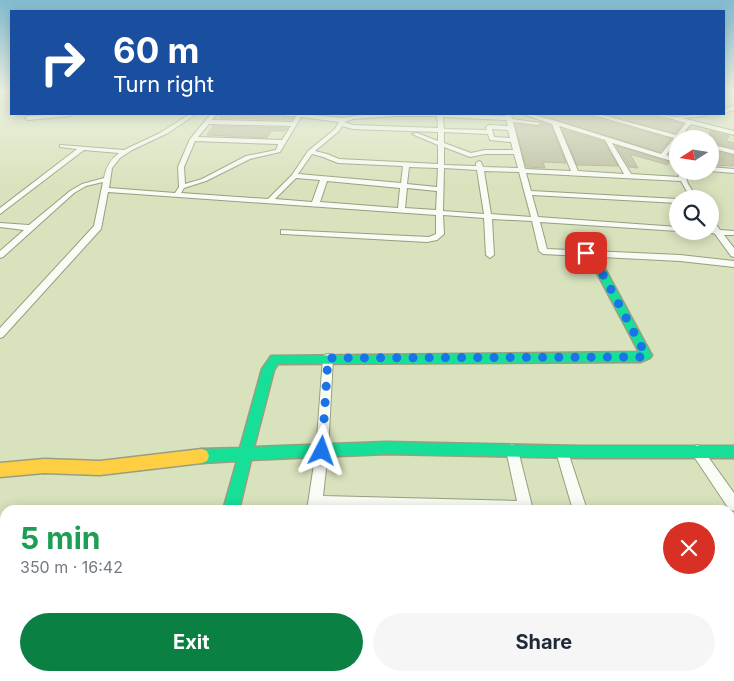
<!DOCTYPE html>
<meta charset="utf-8">
<style>
body{margin:0;font-family:Inter,sans-serif;background:#f6f6f7;color:#1f2937;height:100vh;display:flex;flex-direction:column;font-size:19px;white-space:nowrap}
*{box-sizing:border-box;margin:0}
p{font-size:16px;color:#747a83}
.icon{flex:none;width:28px;height:28px;fill:none;stroke:currentColor;stroke-width:2;stroke-linecap:round;stroke-linejoin:round}
.map{position:relative;flex:1;overflow:hidden}
.drawer{position:absolute;left:0px;top:505px;width:735px;height:176px;display:flex;flex-direction:column;background:#fff;border-radius:15px 15px 0 0;box-shadow:0 2px 12px #0003}
.drawer>*{flex:none}
.banner{position:absolute;left:10px;top:10px;width:715px;height:105px;border-radius:0px;box-shadow:0 2px 12px #0003;background:#1a4fa0;color:#fff;overflow:hidden}
.needle{width:32px;rotate:258deg}
.tools{position:absolute;left:669px;top:130px;display:grid;gap:10px}
.tools a{display:grid;place-items:center;width:50px;height:50px;border-radius:50%;background:#fff;box-shadow:0 2px 12px #0003;font-size:25px}
.pin{position:absolute;display:grid;place-items:center;width:42px;height:42px;color:#fff;margin:-21px;border-radius:10px;box-shadow:0 2px 8px #0006}
.me{position:absolute;width:55px;margin:-28px;rotate:4deg;stroke-linejoin:round;filter:drop-shadow(0 0 4px #0008)}
.turn{display:flex;align-items:center;gap:18px;height:105px;padding:0 20px;font-size:22px}
.turn .icon{width:65px;height:65px;stroke-width:2.5}
.turn b{display:block;font-size:35px;line-height:42px}
.round{display:grid;place-items:center;flex:none;width:52px;height:52px;border-radius:26px;background:#f6f6f7}
.head{display:flex;align-items:center;justify-content:space-between;height:85px;padding:0 20px}
h1{font-size:30px;font-weight:700;line-height:38px;color:#1e9e55}
.button{display:flex;gap:10px;margin-top:auto;padding:10px 20px}
.button a{flex:1;height:58px;border-radius:30px;background:#0b8043;color:#fff;font-size:20px;font-weight:700;line-height:58px;text-align:center}
.button a+a{background:#f6f6f7;color:#1f2937}
.map>svg:first-child{display:block}
.building{fill:#bec0a3;stroke:#afb193}
.lines{fill:none;stroke-linecap:round;stroke-linejoin:round}
.street-casing{stroke:#989e81;stroke-width:2}
.fast-casing{stroke:#989e81;stroke-width:3}
.slow-casing{stroke:#989e81;stroke-width:3}
.path{stroke:#d0d3c6;stroke-width:1;stroke-dasharray:1 2;stroke-linecap:butt}
.street{fill:#f9fbf5;fill-rule:evenodd}
.fast{fill:#16e098;fill-rule:evenodd}
.slow{fill:#ffcf43;fill-rule:evenodd}
.route{stroke:#1a73e8;stroke-width:9;stroke-dasharray:0 16.2}
</style>
<div class="map">
<svg width="734" height="681" viewBox="0 0 734 681">
<rect width="100%" height="100%" fill="#d8e2bc"/>
<path class="building" d="M222,114l60,1 4,3h7l-1,2 -73,-2z
M536,114h52l1,2 82,23 -11,13z
M604,114h41l38,10 -8,9z
M543,123l8,3 15,37 -23,-1 2,6 -19,-1 -11,-43 23,3z
M213,126l75,2 -3,3h-14l-4,7 -60,-3z
M562,129l42,13 14,24 -41,-1z
M710,131l19,5 -3,5 8,2v5l-24,-6z
M616,146l53,16 -1,3 -38,-11 8,14 -9,-1z
M710,150l24,6v10l-24,-1z"/>
<g class="lines">
<g class="street-casing">
<path id="street" d="M734,106v4l-10,3v-4z
M55,114h18l-3,2 -42,4 -3,-2 3,-2z
M190,114h6l-28,19 -36,17 -12,8 -8,10 -3,20 66,5 4,-6 -1,-20 12,-28 21,-25h6l-5,6 81,2 3,-6h-10l-3,-2h20l40,4 23,-4h89l51,2 -1,-2h6l1,5 29,4 -3,2 -25,-3 12,47 46,2 -19,-47 -30,-10h8l26,7 105,33 13,-16 -84,-24h8l78,21 10,-12 -31,-9c7,0 14,3 20,3 9,0 21,-3 32,-3l-3,2 -22,2 52,13v4l-43,-11 -10,12 6,3h-9v2l-12,14 12,4v4l-66,-20 19,31 48,3 -1,-6h6l4,13 10,15h-7l-10,-18 -155,-8 5,18 147,8v4l-146,-8 6,22 140,10v4l-138,-9 7,27 133,6 54,6v6l-54,-6 -137,-7 -4,-3 -7,-30 -40,-2 2,36 -4,3 -4,-3 -2,-37 -41,-3 1,19 -7,6 -10,2 -143,-8h-3v-4l148,7 7,-3v-19l-328,-23 -7,37 -98,108 -3,1v-10l94,-102 9,-44 -17,4 -12,7 -71,64 -3,1v-7l24,-21 -24,-3v-4l29,2 41,-34 12,-7 22,-6c2,-11 6,-18 15,-25l-35,-3 -84,64v-6l77,-59 -17,-2v-2l64,5 36,-17zM394,116h43l1,12 -85,-3 -9,-3 9,-3zM301,117l38,5 -4,7 -27,22 -16,24 -24,24 -87,-6 3,-5 22,-7 44,-22 30,-7zM443,117l63,3 2,6 -19,-1 -3,2 1,3 -43,-1zM209,124l82,2 -9,14 -84,-3zM342,126l11,3 85,3v9l-21,-8 -5,1 26,11v19l-99,-5 -12,-5 -12,-3 24,-20zM559,126l46,14 19,34 -46,-3zM492,129l16,1 2,8 -16,-1zM444,132l44,2 2,6 21,2 2,8h-28l-14,3 -27,-10zM195,141l83,3 -2,6 -30,6 -44,23 -17,5 -1,-17zM444,147l26,10 15,-3h29l4,14 -35,-1 -2,-5 -2,-1 -3,2v3l-32,-1zM312,154l11,3 15,6 65,3 -2,17 -103,-9zM409,167l29,1 -1,19 -30,-3zM444,168l33,2 7,44 -41,-3zM484,171l35,1 12,45 -40,-3zM296,178l24,2 -8,22 -37,-3zM327,181l73,7 -2,20 -78,-6zM407,188l30,3 -1,19 -31,-2z
M710,144l24,6v4l-24,-6z
M710,167l24,2v4l-24,-2z
M710,220h3l7,10 14,1v4h-10l10,13v9l-3,-1 -16,-22 -6,-2 3,-2 -2,-3z
M328,354l4,1 1,3 -5,93 -5,45 194,5 -11,-51 2,-4 4,-2 4,2 2,4 15,60h-226l9,-59 7,-93 1,-3z
M697,445l4,2 33,46v18l-5,-2 -36,-54 -2,-4 2,-4z
M562,446l4,2 2,4 19,58h-14l-17,-58 2,-4z
M730,526h4v14h-4z
M730,620l4,1v16l-4,-1z
M0,673h5v3h232l2,5h-239z
M256,676h122l-2,5h-122z
M519,676h16l1,5h-16z
M631,676h16l2,5h-16z"/>
</g>
<g class="fast-casing">
<path id="fast" d="M592,251l5,3 53,98 2,3 -2,3 -9,4 -363,2 -4,6 -20,77 132,-5 196,4h152v12h-152l-196,-4 -135,6 -12,50h-16l14,-49 -35,2 -5,-2 -2,-5 2,-5 5,-2 38,-1 22,-79 9,-13 368,-4 -52,-98z"/>
</g>
<g class="slow-casing">
<path id="slow" d="M202,449l5,2 2,5 -2,5 -5,2 -102,12 -56,-2 -44,4v-14l44,-4 56,2z"/>
</g>
<path class="path" d="M0,98l7,-6"/>
<use href="#street" class="street"/>
<use href="#fast" class="fast"/>
<use href="#slow" class="slow"/>
</g>
<linearGradient id="sky" x2="0" y2="1"><stop stop-color="#82bbd0"/><stop offset="0.49" stop-color="#edf2e1"/><stop offset="1" stop-color="#edf2e1" stop-opacity="0"/></linearGradient>
<rect width="734" height="187" fill="url(#sky)"/>
<g class="lines">
<path class="route" d="M322,451l6,-93 313,-1 5,-2 -54,-101 -6,-1"/>
</g>
</svg>
<div class="tools">
<a><svg class="needle" viewBox="-14 -14 28 28"><path d="M0-13l5 13h-10z" fill="#e53935"/><path d="M0 13l5-13h-10z" fill="#747a83"/></svg></a>
<a><svg class="icon" aria-label="search" viewBox="0 0 24 24"><circle cx="10" cy="10" r="6"/><path d="M15 15l6 6"/></svg></a>
</div>
<div class="pin" style="left:586px;top:253px;background:#d93025"><svg class="icon" aria-label="arrive" viewBox="0 0 24 24"><path d="M6 21V4h12l-3 4 3 4H6"/></svg></div>
<svg class="me" style="left:322px;top:451px" viewBox="-20 -20 40 40"><path d="M0-17L14 15 0 8-14 15z" fill="#1a73e8" stroke="#fff" stroke-width="4"/></svg>
<div class="banner">
<div class="turn"><svg class="icon" aria-label="right" viewBox="0 0 24 24"><path d="M7 20v-9h11M14 6l5 5-5 5"/></svg><div><b>60 m</b>Turn right</div></div>
</div>
<section class="drawer">
<div class="head"><div><h1>5 min</h1><p>350 m · 16:42</p></div><a class="round" style="background:#d93025;color:#fff"><svg class="icon" aria-label="close" viewBox="0 0 24 24"><path d="M6 6l12 12M18 6L6 18"/></svg></a></div>
<div class="button"><a>Exit</a><a>Share</a></div>
</section>
</div>
